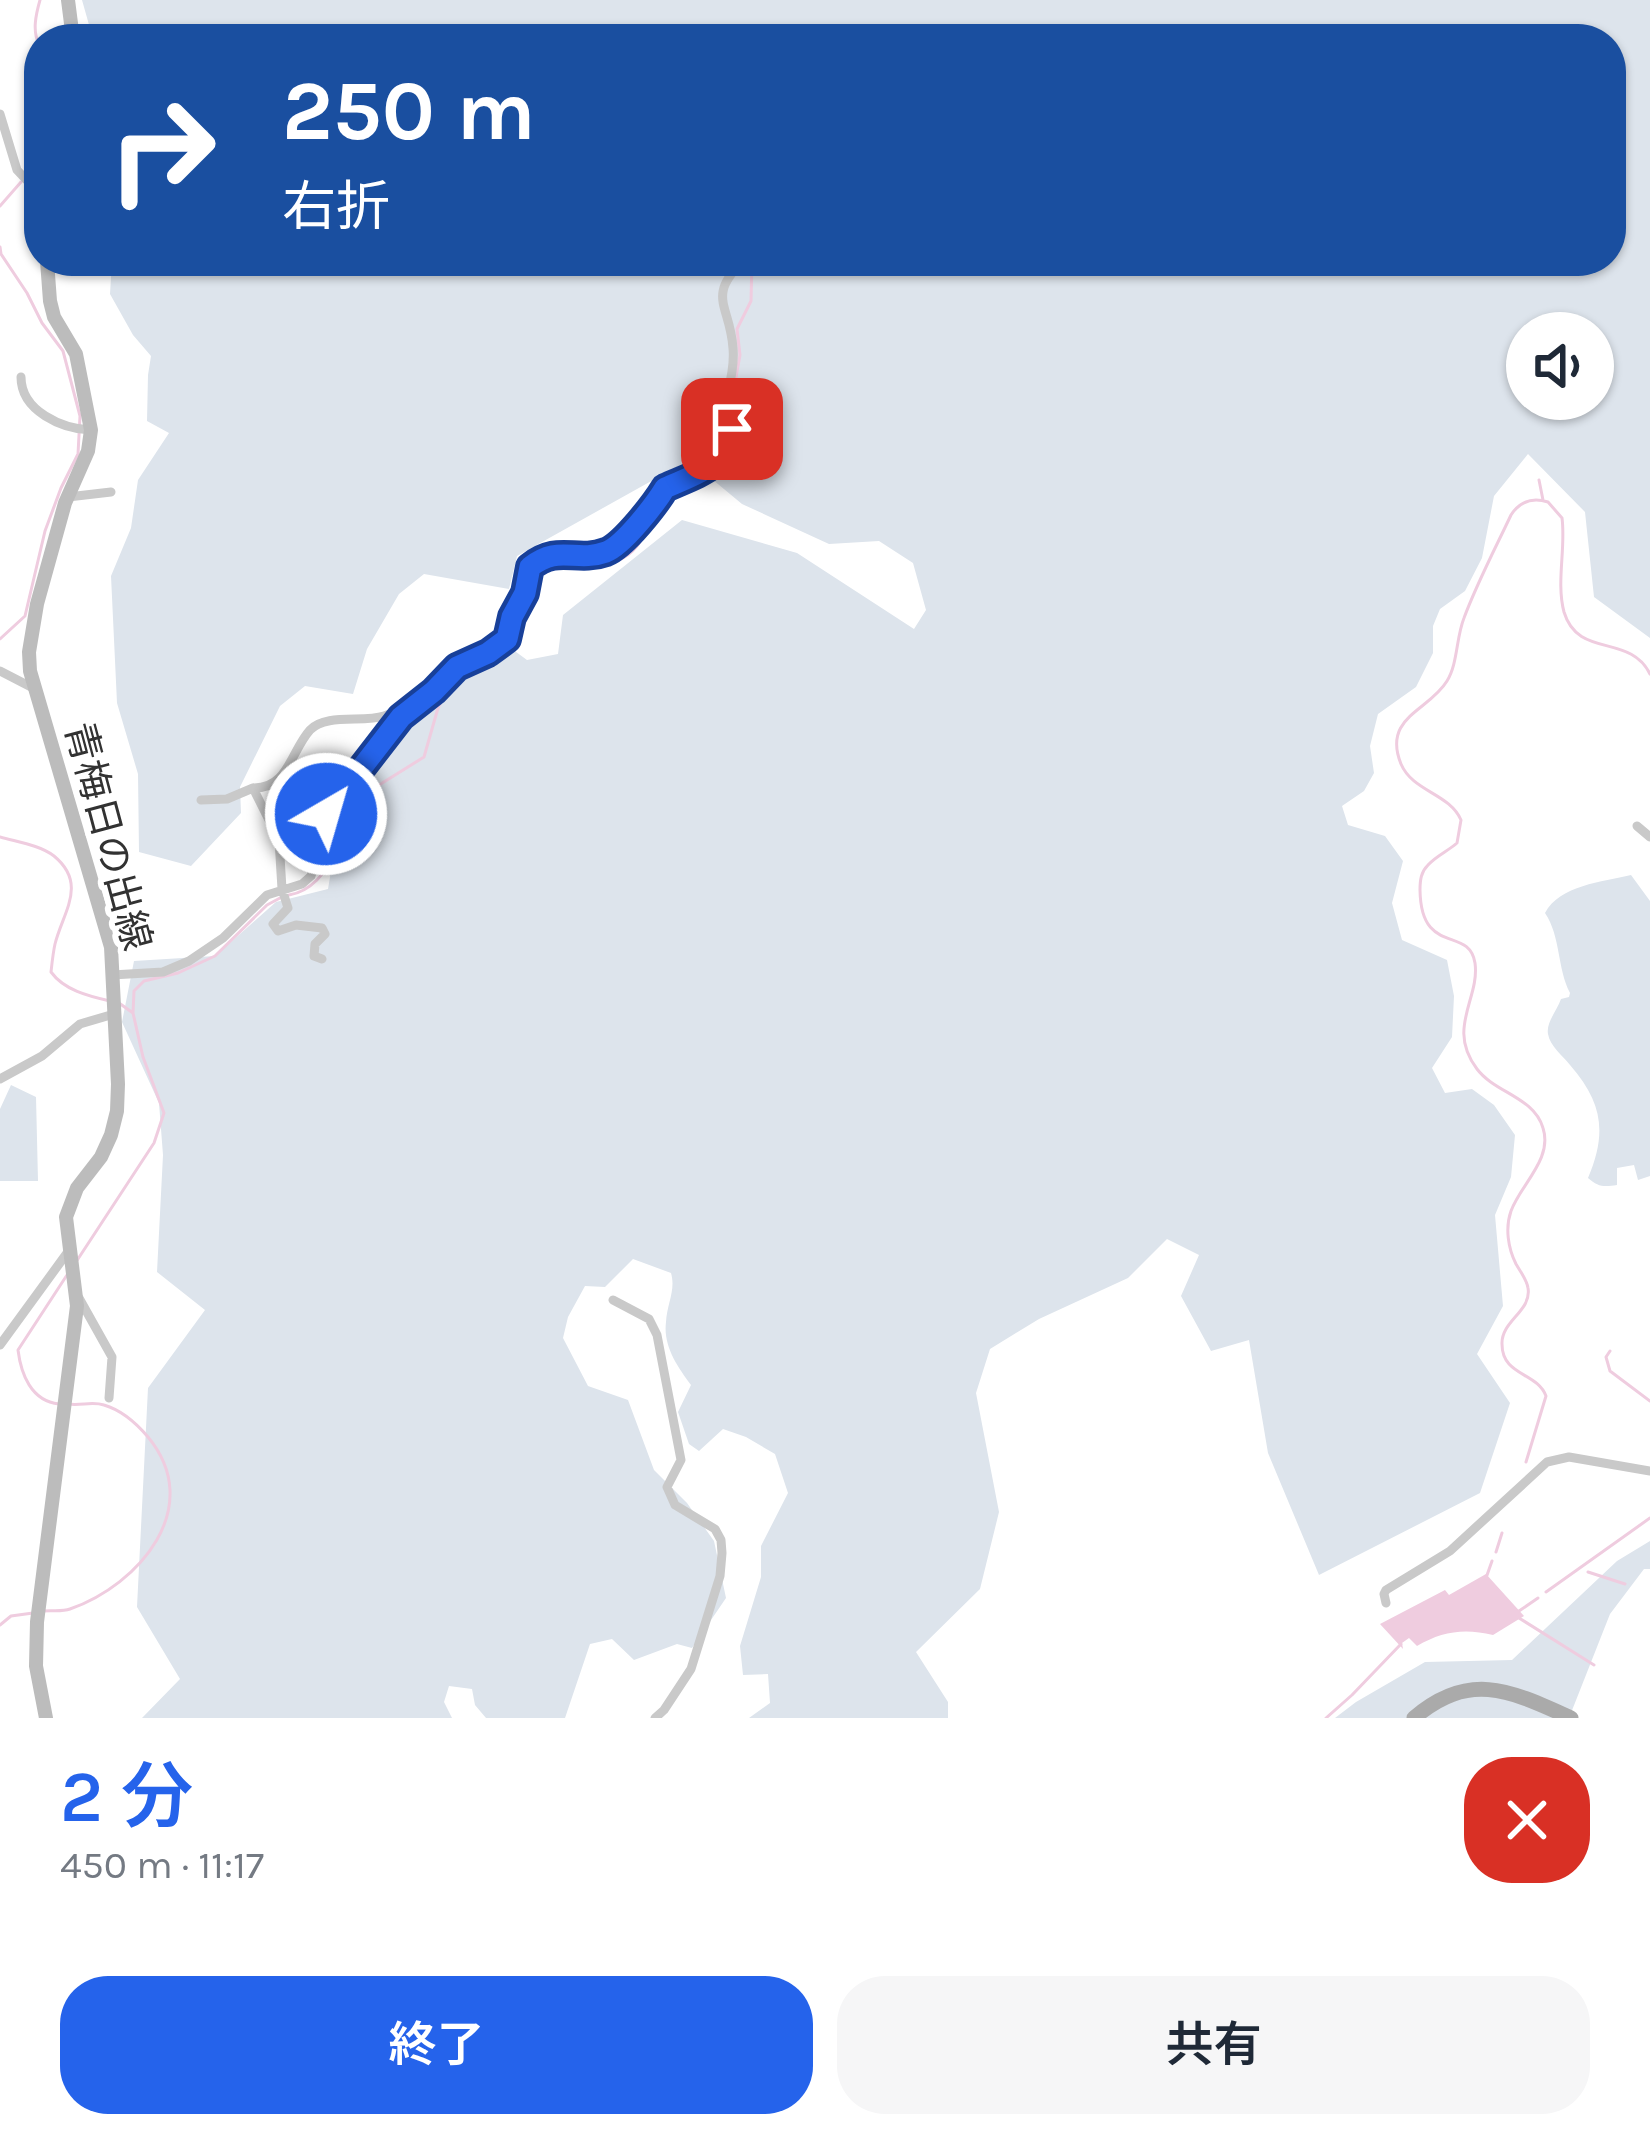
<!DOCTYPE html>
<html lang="ja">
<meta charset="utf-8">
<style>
body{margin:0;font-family:Karla,"Noto Sans JP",sans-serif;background:#f6f6f7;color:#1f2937;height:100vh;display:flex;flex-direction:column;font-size:45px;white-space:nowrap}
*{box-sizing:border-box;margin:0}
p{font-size:39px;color:#747a83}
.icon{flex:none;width:66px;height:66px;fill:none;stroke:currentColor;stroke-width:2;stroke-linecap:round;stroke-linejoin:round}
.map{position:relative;height:1718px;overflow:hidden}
.side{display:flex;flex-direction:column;background:#fff;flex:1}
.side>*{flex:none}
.top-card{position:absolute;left:24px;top:24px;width:1602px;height:252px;border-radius:48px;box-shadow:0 3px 9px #0004;background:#1a4fa0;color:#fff;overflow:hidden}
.buttons{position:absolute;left:1506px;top:312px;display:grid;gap:24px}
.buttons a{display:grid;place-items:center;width:108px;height:108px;border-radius:50%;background:#fff;box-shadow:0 3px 9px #0004;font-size:60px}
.pin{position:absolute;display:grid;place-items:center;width:102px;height:102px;color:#fff;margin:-51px;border-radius:24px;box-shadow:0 6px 18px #0006}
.me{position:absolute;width:132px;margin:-66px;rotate:38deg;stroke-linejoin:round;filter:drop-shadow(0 0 9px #0008)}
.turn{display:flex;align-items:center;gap:42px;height:252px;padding:0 60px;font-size:54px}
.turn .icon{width:156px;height:156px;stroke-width:2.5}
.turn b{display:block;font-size:84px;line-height:102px}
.round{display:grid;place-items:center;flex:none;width:126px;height:126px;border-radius:48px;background:#f6f6f7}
.overview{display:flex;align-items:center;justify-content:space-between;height:204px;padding:0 60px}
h1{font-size:72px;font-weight:600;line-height:90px;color:#2563eb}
.action{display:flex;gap:24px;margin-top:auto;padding:24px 60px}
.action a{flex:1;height:138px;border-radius:48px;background:#2563eb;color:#fff;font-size:48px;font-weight:600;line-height:138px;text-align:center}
.action a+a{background:#f6f6f7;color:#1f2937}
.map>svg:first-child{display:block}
.green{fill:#dde4ec;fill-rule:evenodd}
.water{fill:#efccdf}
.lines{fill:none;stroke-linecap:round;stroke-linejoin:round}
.stream{stroke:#efccdf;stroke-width:3}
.minor{stroke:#c9c9c9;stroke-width:9}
.secondary{stroke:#bcbcbc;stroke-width:14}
.primary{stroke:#aaa;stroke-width:15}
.route-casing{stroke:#184099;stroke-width:30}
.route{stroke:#2563eb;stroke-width:21}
.labels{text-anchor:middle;stroke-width:12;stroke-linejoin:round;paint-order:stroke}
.street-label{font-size:39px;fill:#323232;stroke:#fff}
</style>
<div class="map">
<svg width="1650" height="1718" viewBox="0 0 1650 1718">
<rect width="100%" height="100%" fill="#fff"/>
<path class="green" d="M82,0h1568v638l-56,-41 -9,-85 -57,-58 -34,42 -12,62 -17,33 -25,18 -7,17v27l-17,34 -38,27 -8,32 4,27 -10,18 -22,15 6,19 37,11 18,25 -11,42 10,37 45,20 7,36 -2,41 -20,31 13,25 27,-4 22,16 21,30 -4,42 -16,38 8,91 -26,48 33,49 -30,90 -161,82 -51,-122 -19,-113 -38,11 -30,-55 18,-41 -32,-16 -39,39 -89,41 -49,30 -14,44 23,119 -19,77 -64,63 32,50v16h-199l21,-15 -2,-29 -25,1 -3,-29 21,-69v-31l27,-53 -13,-39 -29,-17 -23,-8 -24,22 -10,-7 -11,-32 13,-27c-14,-19 -28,-39 -25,-63 1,-18 10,-32 5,-49l-38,-14 -28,28 -20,-1 -17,31 -5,21 25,48 40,14 26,70 33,33 27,38 12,57 -34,50 -15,-4 -43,16 -22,-21 -22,5 -25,74h-79l-11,-13 -3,-16 -23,-3 -5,16 8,16h-310l38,-39 -43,-72 11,-219 57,-78 -48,-38 6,-117 -4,-52 -37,-81 12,-61 81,-5 61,-54 52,-13 13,-77 96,-117 60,-57 30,22 31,-6 5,-39 119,-95 115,33 117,76 12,-19 -13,-47 -34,-22 -50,3 -87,-40 -53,-44 -172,96 -8,33 -85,-15 -25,20 -32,55 -14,45 -48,-8 -25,20 -40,81 1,26 -50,53 -52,-14 -1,-78 -21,-71 -6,-127 20,-48 7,-48 31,-47 -22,-12 1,-46 3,-19 -18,-21 -23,-41 2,-33h1499v-222h-1518zM1527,333h66v66h-66z
M1631,875l19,26v275l-12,4 -4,-15 -17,3v17c-13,2 -19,2 -29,-7 19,-45 15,-75 -18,-113 -7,-9 -20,-19 -22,-31 -2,-12 9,-23 13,-35l8,-2 1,-4c-13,-25 -9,-56 -25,-80 15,-28 57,-31 86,-38z
M11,1085l25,12 2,84h-38v-72z
M1650,1541v28h-6l-34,45 -41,104h-234l21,-16 69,-40 87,-2 105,-99z"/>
<path class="water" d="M1486,1574l38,42 -31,19c-28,-7 -51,-4 -76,11l-8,-8 -7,5 1,6 -23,-25 65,-34 4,5z"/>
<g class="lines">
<path class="stream" d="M39,44c-7,-13 -3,-30 1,-44
M28,175l11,-11
M0,206l21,-24
M0,247l1,7 26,39 15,30 21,28 17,65 -2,38 -17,34 -16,43 -20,85 -25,23
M729,416l11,-61 -3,-26 14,-28 1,-40
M1539,480l4,20
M669,482l37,-18 21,-33
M543,563c28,5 74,9 94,-17 8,-10 14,-23 21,-34v-7
M505,628c3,-22 10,-49 20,-68l9,1
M0,837c17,5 40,8 54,19 34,28 9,56 1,88 -2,9 -3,19 -4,28 13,18 37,24 59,29
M289,895c35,-6 44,-44 67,-68l-1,-21 8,-11 61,-38 14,-49 13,-27 49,-25 1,-7
M133,1013l1,-22 10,-10 34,-8 37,-17 52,-51 13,-7
M76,1262l78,-119 10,-30 -21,-56 -10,-44 -14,-10
M1610,1351l-4,6 4,14 40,30
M59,1404c-28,-3 -38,-30 -41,-54l49,-75
M1526,1462l20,-66c-9,-24 -44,-20 -44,-52 -1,-23 30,-33 26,-56 -1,-8 -8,-17 -12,-24 -8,-16 -11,-36 -5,-53 10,-27 42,-52 32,-83 -9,-31 -48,-35 -66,-59 -31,-41 3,-70 -2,-106 -6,-38 -54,-6 -55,-73 0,-10 1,-18 8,-25 8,-9 20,-14 29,-22l4,-23c-12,-27 -48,-28 -60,-56 -19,-47 28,-53 46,-83 11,-18 9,-43 17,-63 13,-35 31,-69 47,-103 9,-14 21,-18 37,-13l14,16c4,30 -6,64 2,94 14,47 66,21 86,62
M1496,1552l6,-19
M1588,1572l37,12
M1486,1578l6,-17
M1546,1592l104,-74
M43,1611c9,-1 19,1 27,-2 69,-24 136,-102 78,-172 -11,-13 -27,-27 -44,-32 -12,-4 -23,1 -36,-1
M1519,1611l19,-13
M1519,1618l75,47
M0,1625l11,-9 22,-3
M1326,1718l26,-23 49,-51"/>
<path class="minor" d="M0,114l17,56 22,23
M21,377c0,34 41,52 70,53
M68,497l43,-5
M0,671l33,17
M253,788c35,1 38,-37 57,-58 16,-17 53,-7 74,-14 9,-3 17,-7 27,-10
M201,800l26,-1 26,-11 26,52 3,49 6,19 -15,16 5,7 18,-6 26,3 3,6 -10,10 -1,12 8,3
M1637,826l13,11
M112,975l51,-3 26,-11 34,-23 44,-43 35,-11 9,-8 5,-18 2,-28 8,-15 75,-98 56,-50 39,-18 11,-10 4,-22 14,-24 5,-26c29,-23 45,-4 76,-15 18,-7 50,-49 60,-64 30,-14 62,-22 66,-59l-9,-15c4,-22 12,-44 10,-66 -3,-43 -27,-51 10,-87
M0,1079l42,-23 38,-32 34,-10
M79,1298l33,59 -3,41
M613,1300l36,19 8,16 24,125 -14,27 8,18 40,24 6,11 1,13 -2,23 -29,93 -27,41 -9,8
M0,1345l70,-96
M1386,1603l-2,-9 2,-4 64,-39 97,-89 22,-5 81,14"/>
<path class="secondary" d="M68,0l5,39
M46,1718l-10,-52 1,-44 40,-316 -11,-89 11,-29 24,-31 10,-22 6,-24 1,-27 -7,-137 -81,-276 -1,-19 8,-48 28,-101 23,-52 3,-21 -15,-76 -22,-37 -4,-16 -3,-40"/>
<path class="primary" d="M1414,1718c56,-48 97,-27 157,0"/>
</g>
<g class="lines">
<g class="route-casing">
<path id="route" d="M326,814l75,-97 33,-26 23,-24 31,-14 19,-14 5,-22 13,-24 5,-26c29,-23 45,-4 76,-15 18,-7 50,-49 59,-64 31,-14 64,-22 67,-59"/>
</g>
<use href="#route" class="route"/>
</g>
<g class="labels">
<g class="street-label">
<text transform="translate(109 836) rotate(75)" y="14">青梅日の出線</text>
</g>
</g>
</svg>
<div class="buttons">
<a><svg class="icon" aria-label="sound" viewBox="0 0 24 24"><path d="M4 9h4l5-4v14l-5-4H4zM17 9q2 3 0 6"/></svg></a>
</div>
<div class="pin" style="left:732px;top:429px;background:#d93025"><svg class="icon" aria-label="arrive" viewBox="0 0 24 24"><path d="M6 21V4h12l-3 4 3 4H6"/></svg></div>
<svg class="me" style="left:326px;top:814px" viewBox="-20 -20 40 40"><circle r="17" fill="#2563eb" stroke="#fff" stroke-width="3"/><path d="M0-11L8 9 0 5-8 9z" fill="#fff"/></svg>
<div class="top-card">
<div class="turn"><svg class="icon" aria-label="right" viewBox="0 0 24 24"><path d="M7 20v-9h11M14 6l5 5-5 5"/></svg><div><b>250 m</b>右折</div></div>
</div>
</div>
<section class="side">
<div class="overview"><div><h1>2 分</h1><p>450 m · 11:17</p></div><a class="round" style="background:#d93025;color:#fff"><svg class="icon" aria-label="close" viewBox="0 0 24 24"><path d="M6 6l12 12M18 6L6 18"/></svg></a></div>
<div class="action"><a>終了</a><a>共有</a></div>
</section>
